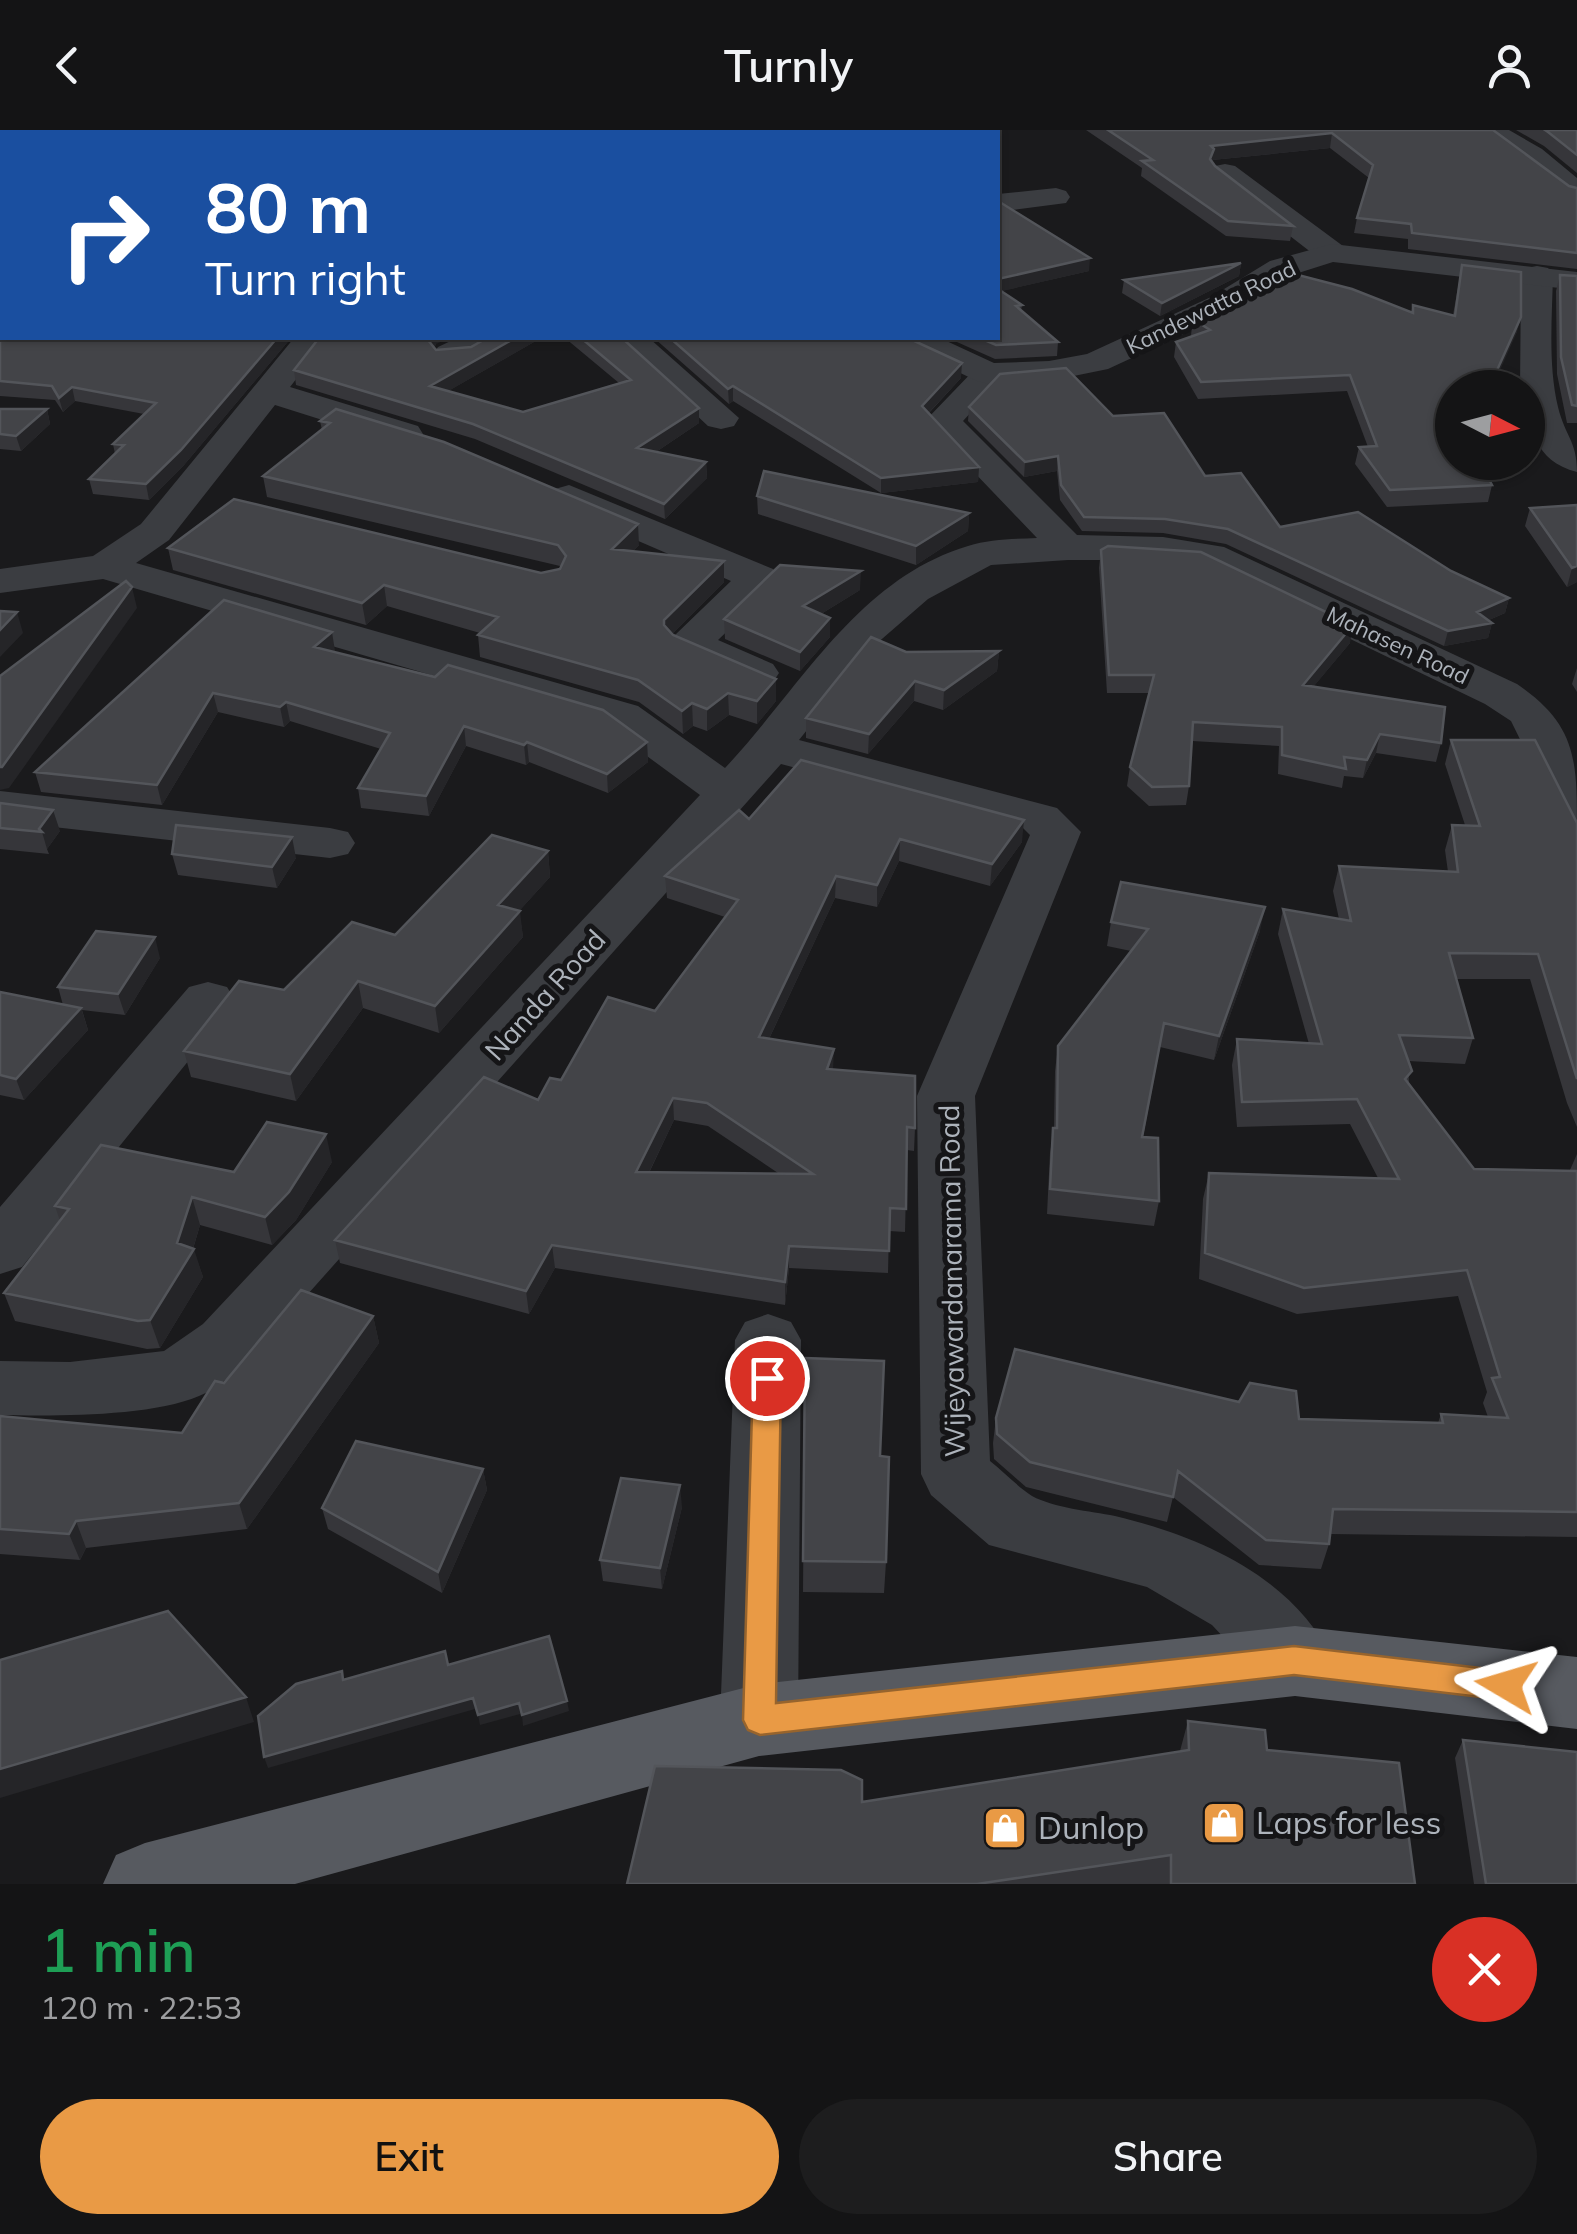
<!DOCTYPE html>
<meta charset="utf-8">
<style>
body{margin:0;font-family:Mulish,sans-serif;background:#1d1d1e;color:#f1f3f6;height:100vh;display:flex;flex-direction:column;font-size:38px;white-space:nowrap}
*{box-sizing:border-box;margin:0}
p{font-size:32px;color:#9d9ea0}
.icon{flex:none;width:55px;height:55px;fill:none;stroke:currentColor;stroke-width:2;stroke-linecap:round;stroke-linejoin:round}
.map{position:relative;height:1754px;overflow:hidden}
.drawer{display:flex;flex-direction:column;background:#141415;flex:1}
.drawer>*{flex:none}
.banner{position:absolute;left:0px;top:0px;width:1000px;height:210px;box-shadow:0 2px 8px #0004,0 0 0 2px #333334;background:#1a4fa0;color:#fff;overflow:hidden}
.needle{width:65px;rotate:96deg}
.fabs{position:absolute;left:1435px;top:240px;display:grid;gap:20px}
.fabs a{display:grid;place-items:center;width:110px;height:110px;border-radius:50%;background:#141415;box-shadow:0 2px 8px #0004,0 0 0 2px #333334;font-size:50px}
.pin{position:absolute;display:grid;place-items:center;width:85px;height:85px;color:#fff;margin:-42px;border:5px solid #fff;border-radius:50%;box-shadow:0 2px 10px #0007}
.me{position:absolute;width:110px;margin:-55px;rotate:277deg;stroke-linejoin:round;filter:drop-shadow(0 0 8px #0008)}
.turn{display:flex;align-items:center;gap:35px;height:210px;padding:0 40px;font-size:45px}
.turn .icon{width:130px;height:130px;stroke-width:2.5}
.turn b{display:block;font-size:70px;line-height:85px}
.round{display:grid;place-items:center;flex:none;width:105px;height:105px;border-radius:52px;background:#1d1d1e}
.summary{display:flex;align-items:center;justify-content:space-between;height:170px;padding:0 40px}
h1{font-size:60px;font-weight:600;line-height:75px;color:#1e9e55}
.button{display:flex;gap:20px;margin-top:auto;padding:20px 40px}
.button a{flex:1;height:115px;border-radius:60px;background:#e99a45;color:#111;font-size:40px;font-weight:600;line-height:115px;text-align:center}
.button a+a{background:#1d1d1e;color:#f1f3f6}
header{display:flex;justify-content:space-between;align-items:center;height:130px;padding:0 40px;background:#141415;font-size:45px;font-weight:600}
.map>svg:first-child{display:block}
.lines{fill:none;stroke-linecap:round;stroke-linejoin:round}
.minor{fill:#3b3d41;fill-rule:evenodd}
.tertiary{fill:#3b3d41;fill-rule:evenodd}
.secondary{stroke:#494c51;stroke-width:55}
.primary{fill:#575a60;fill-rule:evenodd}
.wall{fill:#36363a;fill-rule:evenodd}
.shaded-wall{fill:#252528}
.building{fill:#434448;stroke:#53555a;stroke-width:2.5;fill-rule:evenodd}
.route{fill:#e99a45;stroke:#97642d;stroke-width:2.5}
.labels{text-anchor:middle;stroke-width:10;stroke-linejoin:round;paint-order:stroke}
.far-street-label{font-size:22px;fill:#adb3bb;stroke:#151517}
.street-label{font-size:28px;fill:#adb3bb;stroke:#151517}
.near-poi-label{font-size:32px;fill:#adb3bb;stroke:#151517;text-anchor:start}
</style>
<header><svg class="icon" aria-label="back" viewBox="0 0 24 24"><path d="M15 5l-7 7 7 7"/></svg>Turnly<svg class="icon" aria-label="person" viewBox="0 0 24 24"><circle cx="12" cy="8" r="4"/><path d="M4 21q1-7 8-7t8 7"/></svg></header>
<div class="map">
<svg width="1577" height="1754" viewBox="0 0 1577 1754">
<rect width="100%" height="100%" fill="#1a1a1c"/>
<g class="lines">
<path class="minor" d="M1477,0h32l33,19 35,29v23l-10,-3z
M1225,34l10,2 108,80 4,7 -4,7h-22l-106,-82 -4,-6 4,-6z
M1056,58l10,3 4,6 -4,6 -68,9v-18z
M1537,136l11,2 5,7c-1,43 -5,90 5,132 7,29 19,34 19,65 -43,-11 -49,-45 -49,-84h-8l1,-113 5,-7z
M294,208h34l-38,49 128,39 5,8 -5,8 -13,3 -13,-3 -117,-37 -106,135 -33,23 502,143 87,62c74,-78 132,-189 243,-222 22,-7 46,-7 69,-8l-112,-117 52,-54 12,-3 12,3 5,7 -43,47 114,114 86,2 61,10 293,137c59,40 60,75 60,142l-17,-5 -49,-100 -26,-17 -286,-138 -60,-6h-71l-77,5 -63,34 -53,46 -76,95 258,68 24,24 -106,264 15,365c14,11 28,26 42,35 22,12 58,15 83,20 84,20 180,61 218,145l-11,24 -27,11 -27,-11 -56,-60 -65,-38 -158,-42 -58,-50 -10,-21 -4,-378 113,-261 -7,-7 -242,-64 -532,596c-15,12 -32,29 -50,36 -49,21 -145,20 -199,19v-54l70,1 94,-11 39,-27 497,-529 -94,-69 -503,-147 -103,14v-24l93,-13 48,-32z
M457,208h42c-12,17 -41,28 -61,23l-5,-7 5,-7z
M614,208h35l90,80 -5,8 -13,3 -13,-3z
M569,355l204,84 6,9 -6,9 -55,53 55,24 6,9 -6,9c-33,9 -68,-16 -98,-29l-7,-9 7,-9 56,-54 -176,-76 -5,-8 5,-8z
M0,661l330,37 18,4 7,11 -7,11 -18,4 -330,-37z
M208,852l19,5 8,13 -8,13 -205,254 -22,7v-67l189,-220z
M768,1184l23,8 10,18 -3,380 -11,26 -28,10 -28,-10 -11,-26 15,-380 10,-18z"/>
<path class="tertiary" d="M2,71v19l-2,1v-19z
M1332,114l245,28v18l-244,-28 -41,13 -59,36 -125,58 -59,12 -60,3 -12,-3 -75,-36 -5,-7h43l54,25 55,-2 38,-7 124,-57 59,-36z"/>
<path class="secondary" d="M242,2l5,-2
M0,122l2,-1"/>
<path class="primary" d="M1295,1496l282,31v72l-282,-33 -536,60 -464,128h-192l13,-29 29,-12 614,-159z"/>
</g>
<path class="wall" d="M1086,0h407l76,56 8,2v81l-169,-20v-10l-54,-6 3,-15 12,-40 -39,-30 -118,12 3,6 78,60 -3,15 -64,-5 -85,-60 1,-8z
M1516,0h61v43l-33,-27z
M998,70l91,71 -88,20 21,14 -1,6 37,31 -1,14 -62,3 -47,-21h50z
M1241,133l-2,13 -79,40 -38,-23 2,-13z
M1462,135l55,67 -65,56v74l40,23 -4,17 -101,5 -32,-43 4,-17h9l-21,-56 -149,8 -24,-42 2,-15 16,-6 -1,-1 2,-16 218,-7 2,-7 40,10z
M0,138l291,70 -107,127 -35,35 -56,-6 -4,-15 26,-25 -2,-10 31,-30 -69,-13 -12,11 -8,-12 -55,-4z
M1560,145l17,1v147h-10l-10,-49 -1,-83z
M487,208h54l-93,53 75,21 96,-29 -54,-45h57l77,70v15l-43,29 50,10 1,16 -42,41 -190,-80 -179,-54 -2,-15 142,-26 -2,4 2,2 35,-3z
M654,208h254l53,40 -32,35 50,54 -1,15 -97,11 -148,-92 -4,3z
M969,277l144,9 92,60 75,51 171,44 58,27 -4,15 -16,7 3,3 -4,15 -44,8 -218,-102 -63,-11 -81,-2 -22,-31 -3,-29 -33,6 -56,-56z
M0,279h47l3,15 -29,27 -21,-2z
M336,279l303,136 -6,6 91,10v21l-52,52 104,67 -19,23 -28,-9 -22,16 -14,-5 -10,8 -44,-32 -159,-45 -2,-22 2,-2 -93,-27 -21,19 -193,-55 -5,-22 373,25 19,-4v-3l-293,-69 -4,-21 59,-46 -2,-9z
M757,366l212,17 -1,18 -52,34 -158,-51z
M1577,375v77l-10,5 -42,-61 5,-18z
M1101,420l249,93 -37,44 128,56 -5,19 -60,-9 -13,25 -19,-2 -2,12 -64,-14 1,-28 -87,-5 -3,45 -3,19 -37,1 -22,-20 3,-19 19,-74h-42l-8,-125z
M860,460l-39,24 9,4v19l-30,34 -75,-32 -1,-20z
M224,470l111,51 -1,1 313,90 1,20 -40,31 -79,-31 -3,3 -60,-19 -37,70 -68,-8 -3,-20 23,-39 -91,-28 -6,6 -66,-15 -56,93 -121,-13 -6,-20z
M999,521l-2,20 -54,39 -29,-9 -46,53 -62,-16v-20l100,-66z
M1577,538v24l-5,-8z
M1451,610l126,83v304l-10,-24 -37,-124h-74l17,59 -8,26 -57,-3 1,22 65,86 96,1 7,-16v383l-247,-3 -1,10 -8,25 -62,-4 -86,-68 -6,25 -141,-35 -32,-28 -1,-16 3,-25 303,1 139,4 3,-9 47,3 -5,-14 4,-11 -29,-96 -161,18 -98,-35 4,-80 6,-26 169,5 -28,-54 -113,3 -5,-62 5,-26 72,5 -31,-110 5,-25 56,10 -6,-28 6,-25 109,6 -3,-22 7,-25h13l-20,-61z
M0,673l60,28 -13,18 2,5 -49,-5z
M749,689l273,23 -32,44 -91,-25 -22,46 -42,-9 -66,141 64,31 82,58 -1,23 -7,-1 -2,82 -16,-1 -1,42 -99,-5 -4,37 -230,-37 -26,46 -189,-51 -5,-23 203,-140 23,-20 94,-69 70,-94 -58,-19 -2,-22zM674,990l34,6 70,47h-129z
M548,721l2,26 -31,34 4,26 -84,96 -76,-25 -67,93 -105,-24 -7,-26 100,-61 111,-55z
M172,724l124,4 -19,30 -99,-13z
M1111,792l149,9 -46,129 -54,-13 -17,90 16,64 -5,25 -107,-12 3,-61 4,-25 1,-57 3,-25 73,-95 -24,-5z
M160,828l-35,57 -43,-5 6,20 -64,70 -24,-5v-103l63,13 -5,-18z
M332,1032l-36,58 -24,25 -72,-20 -7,24 10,28 -43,71 -13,1 -132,-28 -11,-28 56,-72 -5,-15 179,-34z
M373,1186l6,27 -132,186 -161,19 -6,12 -80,-6v-138l182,17 42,-50z
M805,1228l75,98 6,106 -2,31 -81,-1z
M483,1339l4,21 -45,103 -114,-64 -6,-21z
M682,1377l-20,82 -59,-8 -3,-21z
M1188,1591l79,29 148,134h-788l235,-82 318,-51z
M1463,1610l114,144h-103l-19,-126z"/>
<path class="shaded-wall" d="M1332,3l-2,15 -118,12 -4,14 3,-28z
M1090,128l-1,13 -91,21v-13z
M1241,133l-2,13 -79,40 2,-13z
M1521,187l-4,15 -25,56h-3z
M277,208h14l-107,127 -35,35 -3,-16z
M429,208h20l-13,6 -7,10 -1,-14z
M515,208h26l-110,63 -1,-15z
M962,233l-1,15 -40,43 1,-15z
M733,256v15l-4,3 -1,-15z
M72,257l3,14 -12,11 -4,-14z
M699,278v15l-61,41 -1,-16z
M47,279l3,15 -29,27 -5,-15z
M1058,326l-1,15 -33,6 1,-15z
M706,332l1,16 -42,41 -1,-15z
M979,337l-1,15 -97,11v-15z
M969,383l-1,18 -52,34v-19z
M638,394l1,21 -25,25 -2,-21z
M724,431v21l-59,59 -1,-21z
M1577,436v16l-10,5 5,-19z
M861,441l-1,19 -57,35v-19z
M384,455l3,21 -21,19 -4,-22z
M132,457l5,21 -128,180 -9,2v-23z
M1509,468l-4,15 -30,13 17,-3 -4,15 -44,8 4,-15 29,-19z
M17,482l6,21 -23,24v-27z
M830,488v19l-30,34v-19z
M1353,495l-3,18 -51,61 4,-19z
M332,502l3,19 -18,16 -3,-20z
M999,521l-2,20 -54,39 1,-20z
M776,549v22l-19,23v-23z
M915,551l-1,20 -46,53 1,-20z
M213,563l5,19 -56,93 -5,-20z
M728,563l1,22 -22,16v-22z
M286,572l4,19 -6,6 -4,-20z
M692,573l1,23 -10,8 -1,-23z
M464,596l2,20 -37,70 -3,-20z
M1380,604l-4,19 -13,25 4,-18z
M527,612l2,20 -3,3 -2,-20z
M647,612l1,20 -40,31 -1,-19z
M53,680l7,21 -13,18 -5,-17 -3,-3z
M1024,690l-2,22 -32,44 2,-22z
M292,707l4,21 -19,30 -5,-21z
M900,709l-1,22 -22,46v-22z
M548,721l2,26 -49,54 -3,-26z
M836,746l-1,22 -76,162v-23z
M1265,777l-5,24 -46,129 5,-24z
M520,781l3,26 -84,96 -4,-27z
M155,807l5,21 -35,57 -7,-21z
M358,851l5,27 -67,93 -6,-27z
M81,878l7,22 -64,70 -8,-21z
M834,919l-1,22 -6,-2z
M673,968l1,22 -36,75 -2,-23z
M326,1004l6,28 -36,58 -24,25 -7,-28z
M192,1067l8,28 -9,30 3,-6 9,28 -43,71 -10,-28z
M552,1115l3,23 -26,46 -3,-23z
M789,1116v22l-4,37v-23z
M373,1186l6,27 -132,186 -8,-26z
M483,1339l4,21 -45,103 -4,-21z
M680,1355l2,22 -20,82 -2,-21z
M76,1391l10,27 -6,12 -11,-26z
M246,1567l8,25 -254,76v-29z
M473,1568l2,11 -207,59 -4,-11z
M567,1571l2,10 -46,15 -1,-11z
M519,1573l1,11 -40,11 -2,-10z"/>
<path class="building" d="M0,0h210l2,2h-210v75l-2,-19z
M273,0h590l3,2h-594z
M1108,0h385l76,56 8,2v65l-165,-20 -1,-9 -54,-6 16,-53 -41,-32 -121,13 3,3 -4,10 5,7 78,60 -65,-5 -86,-60 11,-1z
M1545,0h32v25l-29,-23z
M998,71l92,57 -92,21z
M1241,133l-79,40 -38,-23z
M1462,135l59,7v45l-32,71h-37v74h28l12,23 -102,5 -31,-43 18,-1 -27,-71 -149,7 -25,-40 34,-12 -17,-11 90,-48 69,18 61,24v-8l42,11z
M0,138h2v70h275l-96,112 -35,34 -57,-5 35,-34 -11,-1 43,-41 -84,-16 -13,11 -7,-12 -52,-5z
M1560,145l17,1v130l-5,-1 -11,-48z
M998,159l24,16 -6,1 42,36 -62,3 -16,-7h18z
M319,208h110l-1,2 8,10 35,-3 16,-9h28l-85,48 93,26 108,-32 -50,-42h41l77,70 -62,40 69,14 -42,42 -191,-80 -179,-54z
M670,208h238l54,25 -40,43 57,61 -98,11 -148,-92 -5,3z
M1066,238l47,48 51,-3 41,63 36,-3 39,54 78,-15 93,59 58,27 -32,14 15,11 -44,8 -220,-102 -63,-10 -81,-2 -23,-32 -3,-29 -33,6 -56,-55 31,-33z
M0,279h47l-31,27 -16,-2z
M336,279l108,33 194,82 -26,25 112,12 -60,59v5l9,10 103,44 -19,22 -29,-8 -21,16 -15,-6 -10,8 -44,-31 -160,-45 20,-18 -114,-32 -22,18 -194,-55 66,-49 307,74 19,-4 6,-13 -8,-11 -295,-69 67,-53 -10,-2z
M764,341l205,42 -53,33 -159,-50z
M1577,375v61l-5,2 -42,-60z
M1108,416l93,6 152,73 -50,60 142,22 -4,36 -61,-9 -13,26 -23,-3 2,12 -64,-14v-28l-89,-5 -4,64 -37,1 -22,-20 24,-92h-45l-8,-125z
M780,435l81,6 -58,35 27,12 -30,34 -76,-33z
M126,451l6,6 -130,180h-2v-91z
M224,470l108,32 -18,15 121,30 13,-12 155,45 44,32 -40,32 -80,-32 -3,3 -60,-19 -38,70 -68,-8 32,-55 -104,-31 -6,5 -67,-14 -56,92 -122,-13z
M0,481l17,1 -17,18z
M871,507l35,15 93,-1 -55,39 -29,-9 -46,53 -63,-16z
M1451,610h84l42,83v256l-39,-125 -89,-1 24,85 -74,-3 13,36 -7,8 69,90 103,2v341l-244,-3 -4,35 -63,-4 -88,-69 -5,26 -143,-35 -33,-28 -1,-16 19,-69 224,53 11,-19 46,8 3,28 144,4 -2,-9 67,4 -16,-40 8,-1 -33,-107 -163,18 -99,-35 4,-80 190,6 -42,-80 -115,3 -5,-63 85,5 -39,-135 68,12 -12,-55 119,6 -6,-47 28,1z
M801,630l223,60 -32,44 -92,-25 -23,46 -41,-9 -77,161 75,12 -7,20 88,7v52l-8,-1 -1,82 -16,-1 -1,43 -100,-5 -4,36 -233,-37 -26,46 -191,-51 149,-163 54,23 12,-22 11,2 47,-83 47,14 83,-111 -73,-24 74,-66 10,9zM673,968l34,5 106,71 -177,-2z
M0,673l53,7 -14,19 3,3 -42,-4z
M176,695l116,12 -20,30 -100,-13z
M492,705l56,16 -50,54 22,6 -85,95 -77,-25 -68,93 -106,-23 55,-70 45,9 68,-68 43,13z
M1121,752l144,25 -46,129 -55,-13 -22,114 16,1 1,63 -109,-12 3,-61h4l1,-82 90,-117 -37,-7z
M96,801l59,6 -37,57 -60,-7z
M0,862l81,16 -65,71 -16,-4z
M267,992l59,12 -37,58 -24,25 -73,-20 -15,46 17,6 -44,71 -12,1 -134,-28 65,-84 -14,-3 46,-61 133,27z
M301,1160l72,26 -134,187 -163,18 -7,13 -69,-5v-113l182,17 33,-52 9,2z
M805,1228l79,3 -4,95 9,1 -3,105 -83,-1z
M356,1311l127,28 -45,103 -116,-64z
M621,1348l59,7 -20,83 -60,-8z
M168,1481l78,86 -246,72v-109z
M549,1506l18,65 -45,14 -3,-12 -41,12 -5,-17 -209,59 -6,-41 38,-32 46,-13 1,9 102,-29 3,14z
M1188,1591l77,9 2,20 132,13 16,121h-244v-29l-194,29h-350l28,-118 186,4 21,10v22l327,-52z
M1463,1610l114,12v132h-91z"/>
<path class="route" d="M767,1236l10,4 4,8 -5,325 518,-57 212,25 12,4 4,10 -4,11 -12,4 -212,-25 -534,60 -12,-5 -5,-10 10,-342 4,-8z"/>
<defs>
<g id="shop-square" transform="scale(2.25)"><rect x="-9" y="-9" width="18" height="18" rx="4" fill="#e99a45" stroke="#151517"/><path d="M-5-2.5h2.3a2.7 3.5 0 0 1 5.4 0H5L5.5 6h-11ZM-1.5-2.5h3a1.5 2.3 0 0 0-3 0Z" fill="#fff"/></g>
</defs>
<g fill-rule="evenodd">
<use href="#shop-square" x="1224" y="1693"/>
<use href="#shop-square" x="1005" y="1698"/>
</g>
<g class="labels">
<g class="far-street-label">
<text transform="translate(1211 177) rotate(-26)" y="8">Kandewatta Road</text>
<text transform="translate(1398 515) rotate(25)" y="8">Mahasen Road</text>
</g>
<g class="street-label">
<text transform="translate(545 865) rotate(-48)" y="10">Nanda Road</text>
<text transform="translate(952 1151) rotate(-91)" y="10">Wijeyawardanarama Road</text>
</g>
<g class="near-poi-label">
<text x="1256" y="1704">Laps for less</text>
<text x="1038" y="1709">Dunlop</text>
</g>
</g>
</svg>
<div class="fabs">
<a><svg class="needle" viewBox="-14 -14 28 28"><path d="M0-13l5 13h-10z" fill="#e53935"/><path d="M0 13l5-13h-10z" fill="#9d9ea0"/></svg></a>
</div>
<div class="pin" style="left:767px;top:1248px;background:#d93025"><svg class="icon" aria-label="arrive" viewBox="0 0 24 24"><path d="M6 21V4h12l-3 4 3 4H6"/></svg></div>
<svg class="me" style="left:1506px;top:1555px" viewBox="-20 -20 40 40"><path d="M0-17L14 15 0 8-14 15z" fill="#e99a45" stroke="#fff" stroke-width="4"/></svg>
<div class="banner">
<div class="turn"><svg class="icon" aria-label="right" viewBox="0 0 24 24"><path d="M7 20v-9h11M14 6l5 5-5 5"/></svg><div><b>80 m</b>Turn right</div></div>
</div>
</div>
<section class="drawer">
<div class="summary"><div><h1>1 min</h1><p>120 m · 22:53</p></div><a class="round" style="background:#d93025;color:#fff"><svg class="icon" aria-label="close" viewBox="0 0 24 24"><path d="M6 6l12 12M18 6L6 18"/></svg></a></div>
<div class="button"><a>Exit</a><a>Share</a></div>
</section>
